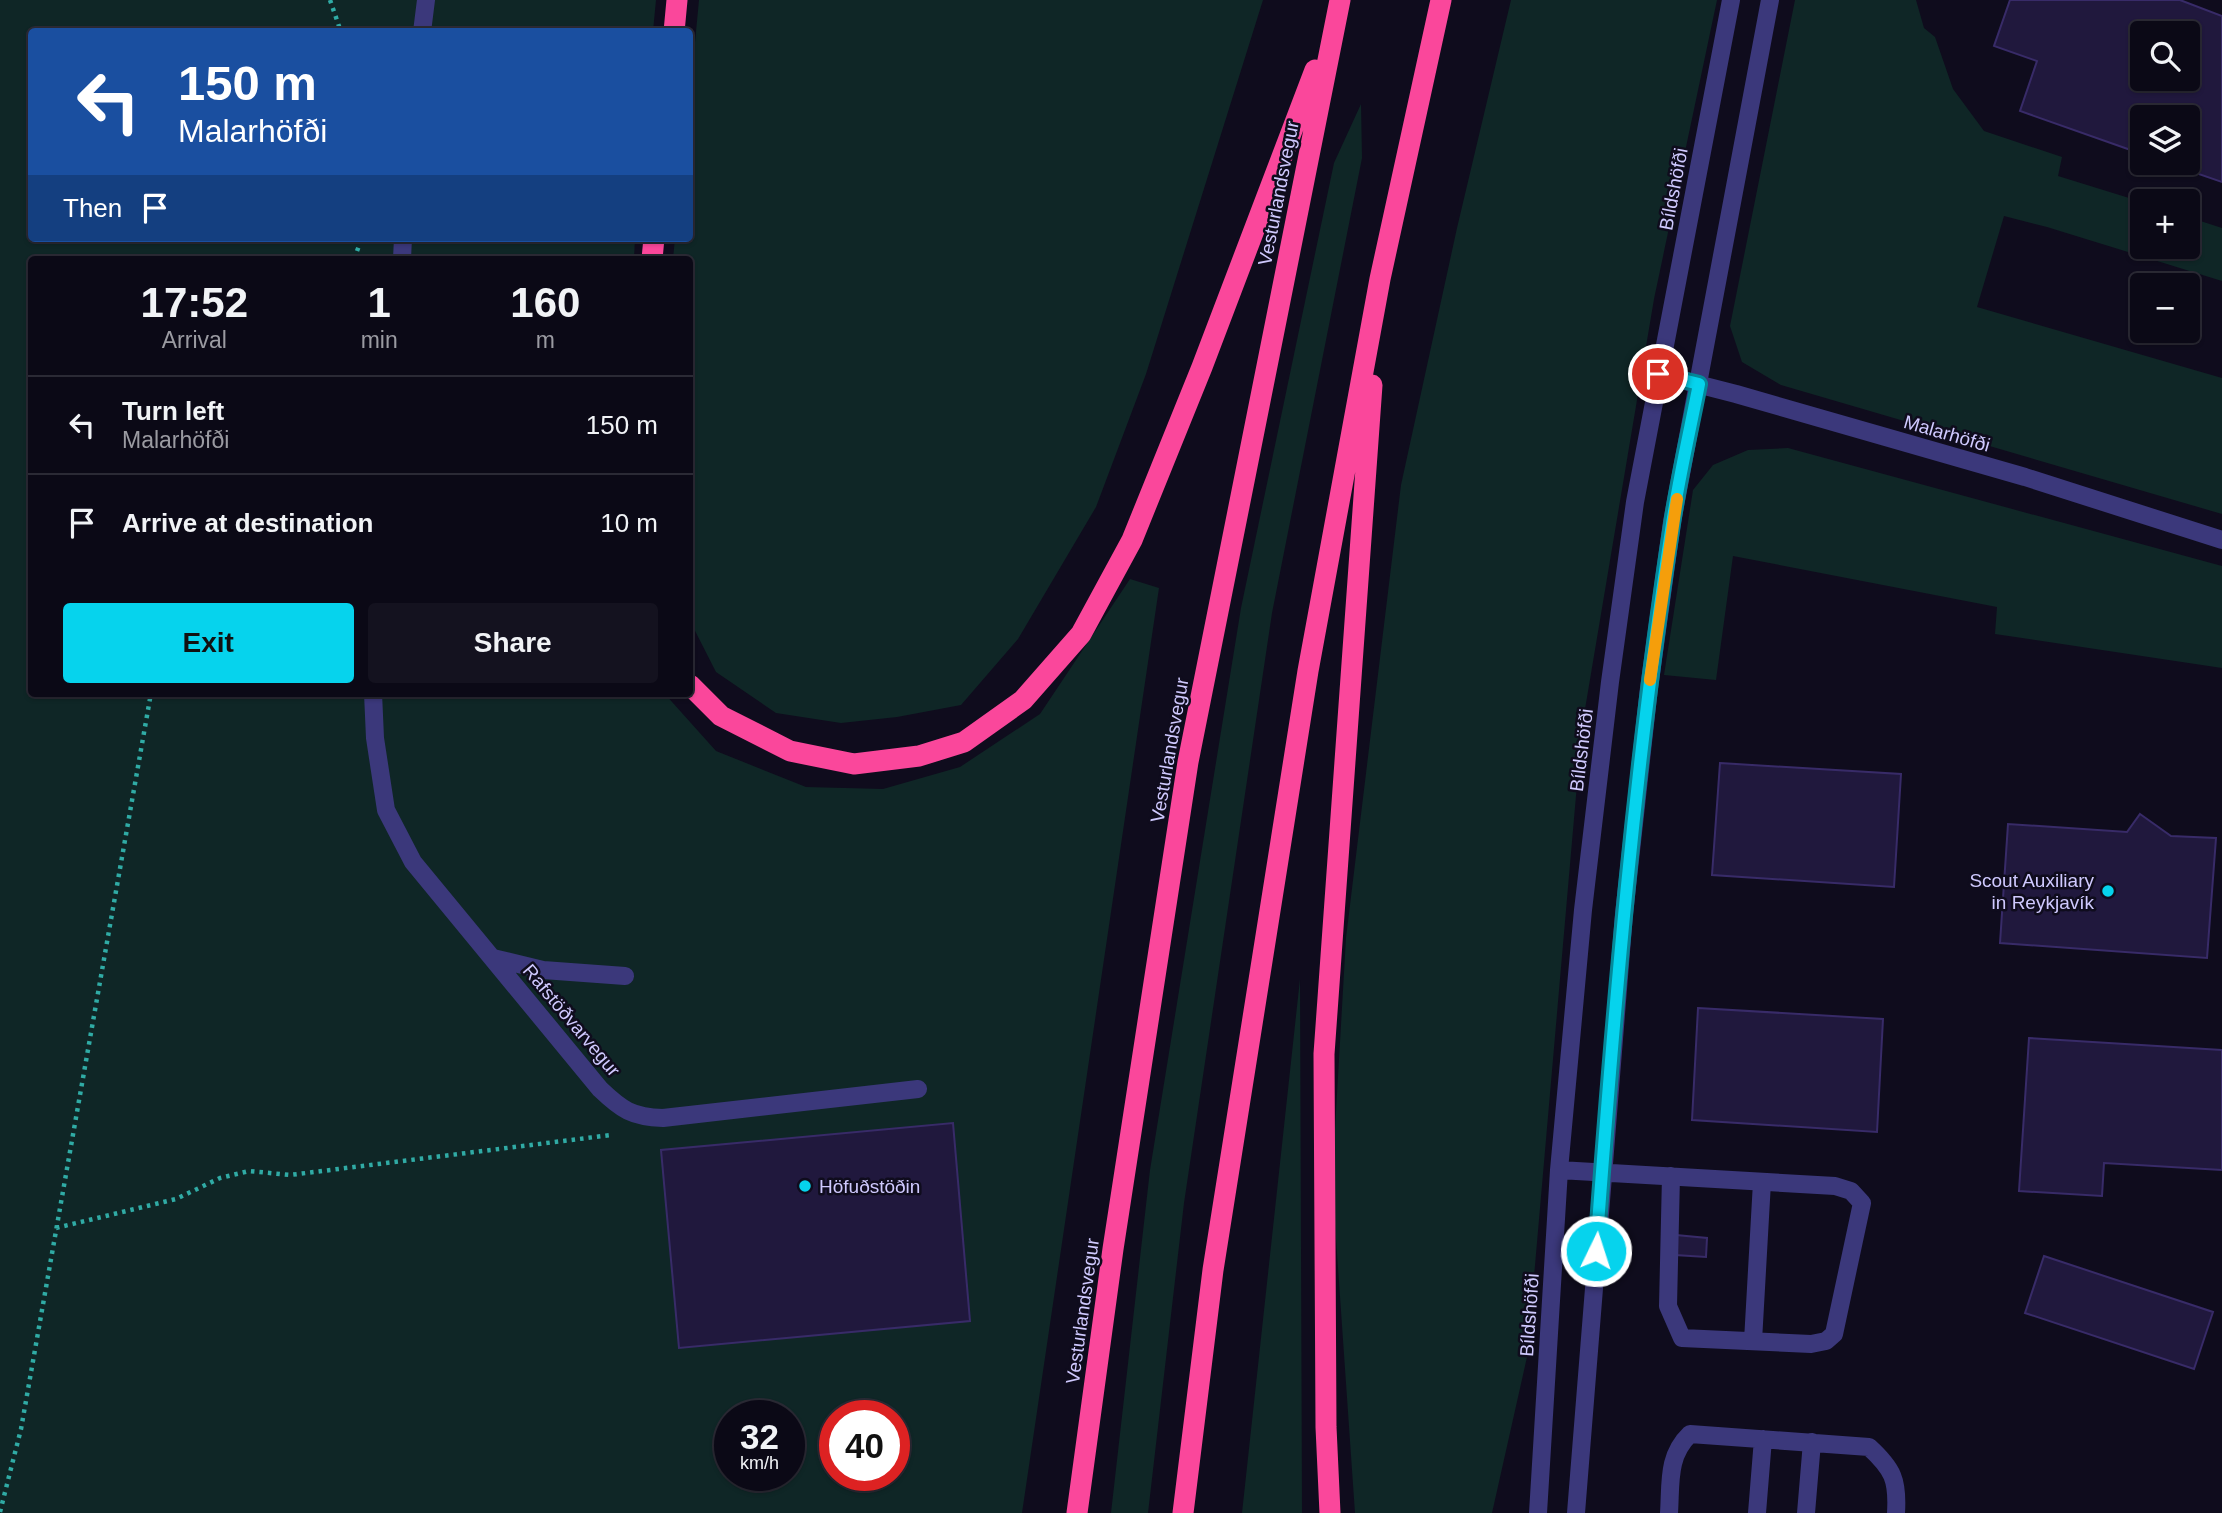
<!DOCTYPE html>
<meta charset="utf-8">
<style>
body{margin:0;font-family:Helvetica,sans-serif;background:#14121f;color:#f1f3f6;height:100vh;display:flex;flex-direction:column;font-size:26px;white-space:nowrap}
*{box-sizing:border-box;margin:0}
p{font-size:23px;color:#9a9aa1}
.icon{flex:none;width:38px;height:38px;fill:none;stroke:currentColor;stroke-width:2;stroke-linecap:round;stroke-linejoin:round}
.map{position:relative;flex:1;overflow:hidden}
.side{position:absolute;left:28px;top:256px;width:665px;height:441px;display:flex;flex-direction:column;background:#0b0916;border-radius:7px;box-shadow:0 2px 5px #0004,0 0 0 2px #2b2a35}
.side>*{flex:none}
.hud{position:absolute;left:28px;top:28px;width:665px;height:214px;border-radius:7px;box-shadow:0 2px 5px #0004,0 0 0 2px #2b2a35;background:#1a4fa0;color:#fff;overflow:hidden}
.buttons{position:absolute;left:2130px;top:21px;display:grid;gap:14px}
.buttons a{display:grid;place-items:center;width:70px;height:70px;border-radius:7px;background:#0b0916;box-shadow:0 2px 5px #0004,0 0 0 2px #2b2a35;font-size:35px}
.speed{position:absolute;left:714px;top:1400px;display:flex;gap:14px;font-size:35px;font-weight:700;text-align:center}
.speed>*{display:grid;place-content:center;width:91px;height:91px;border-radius:50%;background:#0b0916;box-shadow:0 2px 5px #0004,0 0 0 2px #2b2a35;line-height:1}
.speed small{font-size:18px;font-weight:400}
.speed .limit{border:10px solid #d22;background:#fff;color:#111}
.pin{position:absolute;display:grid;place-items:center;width:60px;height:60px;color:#fff;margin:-30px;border:4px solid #fff;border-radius:50%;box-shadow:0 2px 7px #0007}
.me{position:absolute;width:77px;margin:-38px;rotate:4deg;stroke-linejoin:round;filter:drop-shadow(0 0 5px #0008)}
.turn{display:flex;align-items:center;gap:24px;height:147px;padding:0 35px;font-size:32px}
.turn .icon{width:91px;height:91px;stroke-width:2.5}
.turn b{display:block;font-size:49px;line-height:60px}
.then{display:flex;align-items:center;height:66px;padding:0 35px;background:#0003;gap:14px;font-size:26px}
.eta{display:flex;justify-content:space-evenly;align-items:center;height:119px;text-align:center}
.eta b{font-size:42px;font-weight:700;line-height:49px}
.cta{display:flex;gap:14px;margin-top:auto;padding:14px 35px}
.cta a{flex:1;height:80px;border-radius:7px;background:#06d3ed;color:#111;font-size:28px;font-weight:700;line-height:80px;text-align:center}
.cta a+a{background:#14121f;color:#f1f3f6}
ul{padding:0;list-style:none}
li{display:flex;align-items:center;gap:21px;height:98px;padding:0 35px;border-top:2px solid #2b2a35}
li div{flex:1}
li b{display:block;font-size:26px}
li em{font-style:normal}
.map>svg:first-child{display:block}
.green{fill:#0f2626;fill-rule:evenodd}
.building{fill:#20183d;stroke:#382b68;stroke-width:2;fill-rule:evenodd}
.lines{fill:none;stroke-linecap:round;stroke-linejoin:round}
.path{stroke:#30aba5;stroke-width:4.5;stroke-dasharray:3.5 5;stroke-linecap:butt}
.minor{stroke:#3b387b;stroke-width:18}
.highway{stroke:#fa479b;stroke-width:21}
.route-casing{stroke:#04899a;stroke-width:18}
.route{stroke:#06d3ed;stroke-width:12}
.slow{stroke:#f59e0b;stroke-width:12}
.poi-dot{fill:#06d3ed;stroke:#0f0c1d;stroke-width:2.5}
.labels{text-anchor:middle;stroke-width:5;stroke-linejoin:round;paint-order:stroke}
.street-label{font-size:19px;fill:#cfc9fe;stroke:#0f0c1d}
.poi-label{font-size:19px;fill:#cfc9fe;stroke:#0f0c1d;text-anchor:end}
</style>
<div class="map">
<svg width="2222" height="1513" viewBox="0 0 2222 1513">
<rect width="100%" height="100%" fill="#0f0c1d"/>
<path class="green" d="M0,0h656l-3,31 -621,1v206h603l-1,21h-602v434h632l52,58 90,36 77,2 77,-22 80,-53 90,-135 29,9 -137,925h-1022zM730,1416h59v59h-59zM835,1416h59v59h-59z
M699,0h564l-117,374 -50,133 -78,132 -57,66 -64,12 -56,6 -65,-10 -60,-41 -26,-51v-362h-17l2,-21h15v-143z
M1511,0h206l-63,299 -72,428 -55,630 -35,156h-137l-23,-332 14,-243 55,-453 56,-257z
M1795,0h121l8,28 11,9 18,52 31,42 78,26 -4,19 84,26v45h46v-30l34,11v53l-175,-54 -43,-11 -27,91 245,71v136l-441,-129 -39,-23 -12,-36z
M1361,104l1,54 -90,455 -88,590 -36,310h-37l39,-343 91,-562 93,-445z
M1788,448l434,118v102l-227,-34 2,-27 -264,-51 -17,124 -52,-5 29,-185 20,-25 35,-15z
M1300,979l2,534h-60z"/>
<path class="building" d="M2010,0h170l42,16v166l-55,-19h21v-46h-46v37l-122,-43 17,-50 -43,-15zM2142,33h46v46h-46z
M1720,763l181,11 -7,113 -182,-12z
M2140,814l31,22 45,2 -9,120 -207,-15 8,-119 119,8z
M1698,1008l185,11 -6,113 -185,-12z
M2029,1038l193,12v120l-118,-7 -2,33 -83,-5z
M953,1123l17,198 -291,27 -18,-198z
M1676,1235l31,3 -1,19 -31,-2z
M2044,1256l169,56 -19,57 -169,-56z"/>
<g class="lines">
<path class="path" d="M330,0l11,32
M354,259l8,-21
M56,1228l120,-29 44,-21 29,-7 41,4 321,-40
M0,1512l21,-83 130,-736"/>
<path class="minor" d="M422,32l4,-32
M402,259l1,-21
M1658,374l78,20 289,83 197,63
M373,693l2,45 11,72 27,52 187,227c22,21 32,28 63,29l255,-29
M493,958l50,12 82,6
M1559,1170l276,16 16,5 11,12 -28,131 -8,7 -15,3 -129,-6 -14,-32 3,-130
M1753,1341l9,-159
M1538,1513l21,-343 24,-260 27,-228 25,-180 96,-502
M1576,1513l48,-599 25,-226 23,-166 98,-522
M1669,1513c2,-30 -2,-57 21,-79l179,13c24,22 29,33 27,66
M1757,1513l6,-74
M1806,1513l6,-71"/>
<path class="highway" d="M674,32l3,-32
M652,259l2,-21
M690,685l31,31 69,35 64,13 65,-8 45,-14 59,-42 58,-66 51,-94 70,-173 113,-297
M1077,1513l36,-264 75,-487 152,-762
M1183,1513l30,-243 95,-599 72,-392 61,-279
M1330,1513l-4,-86 -2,-373 48,-669"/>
</g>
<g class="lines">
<g class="route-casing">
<path id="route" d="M1596,1251c18,-243 39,-486 76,-727 7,-47 18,-94 27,-140l-41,-10"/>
</g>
<use href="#route" class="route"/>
<path class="slow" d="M1650,680l27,-181"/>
</g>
<g class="poi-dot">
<circle cx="2108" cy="891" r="7"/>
<circle cx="805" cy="1186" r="7"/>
</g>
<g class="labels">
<g class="street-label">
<text transform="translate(1673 189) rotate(-79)" y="7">Bíldshöfði</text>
<text transform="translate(1278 193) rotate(-79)" y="7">Vesturlandsvegur</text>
<text transform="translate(1947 433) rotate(16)" y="7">Malarhöfði</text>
<text transform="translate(1169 750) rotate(-80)" y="7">Vesturlandsvegur</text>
<text transform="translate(1581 750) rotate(-83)" y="7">Bíldshöfði</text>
<text transform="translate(572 1020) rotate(50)" y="7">Rafstöðvarvegur</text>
<text transform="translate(1082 1311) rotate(-82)" y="7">Vesturlandsvegur</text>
<text transform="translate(1529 1315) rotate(-86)" y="7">Bíldshöfði</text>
</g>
<g class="poi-label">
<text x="2094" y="887">Scout Auxiliary<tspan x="2094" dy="22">in Reykjavík</tspan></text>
<text x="819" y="1193" text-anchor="start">Höfuðstöðin</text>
</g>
</g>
</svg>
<div class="buttons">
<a><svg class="icon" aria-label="search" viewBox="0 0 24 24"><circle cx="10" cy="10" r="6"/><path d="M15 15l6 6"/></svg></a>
<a><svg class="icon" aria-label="layers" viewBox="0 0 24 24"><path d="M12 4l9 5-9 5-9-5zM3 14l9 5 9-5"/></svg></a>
<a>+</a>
<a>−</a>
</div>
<div class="speed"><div>32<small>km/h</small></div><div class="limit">40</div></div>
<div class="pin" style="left:1658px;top:374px;background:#d93025"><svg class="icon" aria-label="arrive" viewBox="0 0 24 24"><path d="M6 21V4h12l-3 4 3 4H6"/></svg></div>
<svg class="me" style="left:1596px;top:1251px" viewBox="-20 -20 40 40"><circle r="17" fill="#06d3ed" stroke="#fff" stroke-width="3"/><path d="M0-11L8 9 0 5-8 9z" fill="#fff"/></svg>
<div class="hud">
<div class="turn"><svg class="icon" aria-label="left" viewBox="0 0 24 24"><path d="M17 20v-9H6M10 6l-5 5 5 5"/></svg><div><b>150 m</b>Malarhöfði</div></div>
<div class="then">Then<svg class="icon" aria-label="arrive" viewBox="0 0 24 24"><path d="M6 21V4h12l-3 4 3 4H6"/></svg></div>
</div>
<section class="side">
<div class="eta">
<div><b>17:52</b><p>Arrival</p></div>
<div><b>1</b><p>min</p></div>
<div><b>160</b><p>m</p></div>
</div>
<ul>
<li><svg class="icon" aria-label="left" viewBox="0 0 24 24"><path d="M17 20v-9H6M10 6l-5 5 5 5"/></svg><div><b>Turn left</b><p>Malarhöfði</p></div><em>150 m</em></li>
<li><svg class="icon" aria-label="arrive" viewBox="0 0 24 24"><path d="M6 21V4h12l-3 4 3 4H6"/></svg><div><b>Arrive at destination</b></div><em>10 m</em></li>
</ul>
<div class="cta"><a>Exit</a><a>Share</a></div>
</section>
</div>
